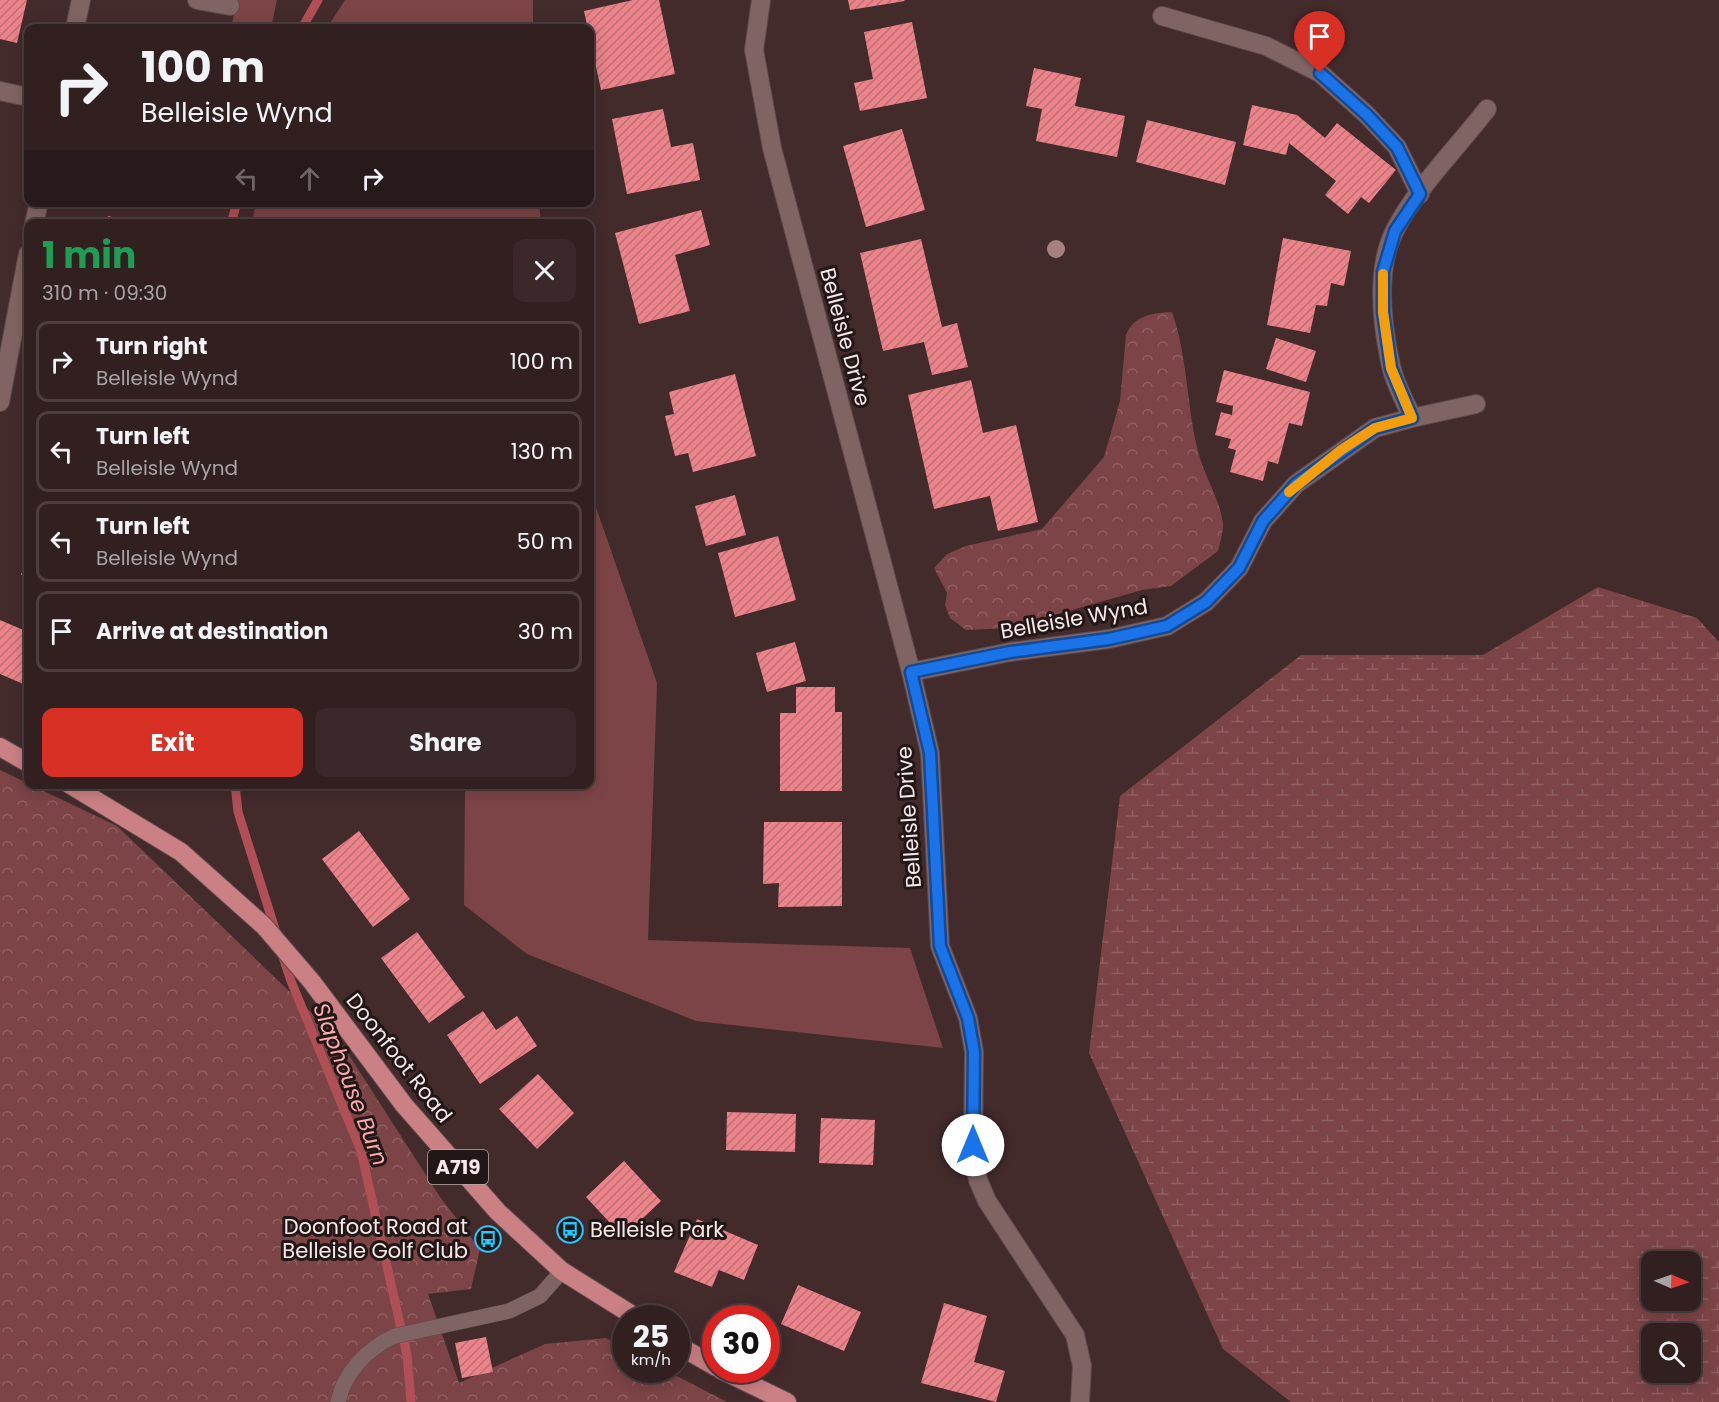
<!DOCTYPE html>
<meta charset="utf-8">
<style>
body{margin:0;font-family:Poppins,sans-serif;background:#3a282a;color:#f1f3f6;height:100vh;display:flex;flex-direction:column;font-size:22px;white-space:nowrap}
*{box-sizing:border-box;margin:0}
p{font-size:20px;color:#a8a3a5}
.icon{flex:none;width:33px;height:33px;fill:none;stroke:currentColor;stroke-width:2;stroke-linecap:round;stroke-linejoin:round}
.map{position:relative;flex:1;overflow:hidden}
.drawer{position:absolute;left:24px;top:219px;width:570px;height:570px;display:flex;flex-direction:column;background:#322021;border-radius:12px;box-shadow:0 3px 15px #0003,0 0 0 2px #4d3e3f}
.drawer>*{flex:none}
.top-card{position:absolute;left:24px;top:24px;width:570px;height:183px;border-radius:12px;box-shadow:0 3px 15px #0003,0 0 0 2px #4d3e3f;background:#322021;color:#f1f3f6;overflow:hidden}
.needle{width:39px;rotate:92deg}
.fabs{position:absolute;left:1641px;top:1251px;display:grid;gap:12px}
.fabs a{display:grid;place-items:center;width:60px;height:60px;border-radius:12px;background:#322021;box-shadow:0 3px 15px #0003,0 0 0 2px #4d3e3f;font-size:30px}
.speed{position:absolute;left:612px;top:1305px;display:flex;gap:12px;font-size:30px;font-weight:700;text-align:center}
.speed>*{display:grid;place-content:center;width:78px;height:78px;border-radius:50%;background:#322021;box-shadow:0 3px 15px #0003,0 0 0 2px #4d3e3f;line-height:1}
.speed small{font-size:15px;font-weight:400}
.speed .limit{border:9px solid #d22;background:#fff;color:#111}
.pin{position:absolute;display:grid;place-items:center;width:51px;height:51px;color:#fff;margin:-62px -26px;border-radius:50% 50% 50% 0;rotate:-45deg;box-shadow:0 0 6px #0007}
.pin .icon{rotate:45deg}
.me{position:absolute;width:66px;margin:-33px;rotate:0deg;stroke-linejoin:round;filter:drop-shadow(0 0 4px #0008)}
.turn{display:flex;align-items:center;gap:21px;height:126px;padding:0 18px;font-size:27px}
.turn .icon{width:78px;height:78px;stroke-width:2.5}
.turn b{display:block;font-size:42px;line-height:51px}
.lanes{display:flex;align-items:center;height:57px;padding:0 18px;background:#0003;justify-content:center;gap:30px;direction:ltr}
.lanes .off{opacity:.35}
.round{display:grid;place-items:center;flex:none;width:63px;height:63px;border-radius:12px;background:#3a282a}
.summary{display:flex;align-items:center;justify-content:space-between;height:102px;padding:0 18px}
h1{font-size:36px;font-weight:700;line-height:45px;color:#1e9e55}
.cta{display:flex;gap:12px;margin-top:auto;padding:12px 18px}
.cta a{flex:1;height:69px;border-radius:12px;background:#d93025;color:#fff;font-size:24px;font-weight:700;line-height:69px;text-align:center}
.cta a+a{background:#3a282a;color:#f1f3f6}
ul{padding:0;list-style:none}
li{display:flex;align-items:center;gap:18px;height:81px;margin:0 12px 9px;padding:0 6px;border:3px solid #4d3e3f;border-radius:12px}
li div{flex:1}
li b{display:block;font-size:22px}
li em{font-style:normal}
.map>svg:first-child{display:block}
.grass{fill:#7c4447}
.forest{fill:url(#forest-crowns)}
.wetland{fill:url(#wetland-marsh);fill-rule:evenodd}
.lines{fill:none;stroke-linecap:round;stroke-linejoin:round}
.stream{stroke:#b14f57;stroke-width:9}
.building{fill:url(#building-hatch)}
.lane-casing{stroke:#5f4a4b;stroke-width:16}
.street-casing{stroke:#5f4a4b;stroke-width:20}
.primary-casing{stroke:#5f4a4b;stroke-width:20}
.lane{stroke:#806464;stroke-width:15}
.street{stroke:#806464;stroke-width:18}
.primary{stroke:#ca8084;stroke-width:18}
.tree{fill:#a98081}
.route-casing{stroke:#114b97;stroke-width:15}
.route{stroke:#1a73e8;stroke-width:10}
.slow{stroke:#f59e0b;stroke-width:10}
.labels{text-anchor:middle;stroke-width:6;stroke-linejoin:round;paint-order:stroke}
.shield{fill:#221717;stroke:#b8a9a9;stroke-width:1.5}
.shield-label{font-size:20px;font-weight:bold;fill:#f8e7e7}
.street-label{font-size:21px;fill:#f8e7e7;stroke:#221717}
.poi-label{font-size:21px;fill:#f8e7e7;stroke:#221717;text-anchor:end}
.water-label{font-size:22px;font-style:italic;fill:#faaaad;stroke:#221717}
</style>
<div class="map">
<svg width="1719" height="1402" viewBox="0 0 1719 1402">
<defs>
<pattern id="forest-crowns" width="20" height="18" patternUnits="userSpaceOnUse" patternTransform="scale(1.5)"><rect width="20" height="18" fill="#7c4447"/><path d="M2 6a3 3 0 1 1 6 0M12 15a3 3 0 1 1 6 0" fill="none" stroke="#8f5f62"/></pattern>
<pattern id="wetland-marsh" width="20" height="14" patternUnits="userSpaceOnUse" patternTransform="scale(1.5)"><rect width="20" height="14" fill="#7c4447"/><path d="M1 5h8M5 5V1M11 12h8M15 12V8" fill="none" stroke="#8f5f62"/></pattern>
<pattern id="building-hatch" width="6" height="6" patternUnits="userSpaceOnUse" patternTransform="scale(1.5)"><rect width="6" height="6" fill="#ec838a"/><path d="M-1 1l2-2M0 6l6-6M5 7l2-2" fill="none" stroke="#bb7075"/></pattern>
</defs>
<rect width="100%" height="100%" fill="#432b2c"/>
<path class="grass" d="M237,0h40l-6,28h-40z
M345,0h188v28h-206z
M256,203h283l2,20h-289z
M590,490l67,193 -9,257 262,8 33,100 -247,-27 -169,-67 -63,-49 1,-120 125,-1z"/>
<path class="forest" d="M1172,312c17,49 14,98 28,146 7,23 20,42 23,66 0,9 -3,19 -5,27l-47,35 -29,4 -133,38 -43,2 -16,-12 -5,-13 2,-12 -13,-25 13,-14 19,-8 76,-17 62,-72 16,-56 6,-66c8,-20 27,-22 46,-23z
M0,770l117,56 221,212 102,159 40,52 -9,40 -43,5 31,89 86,-39 61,-6 19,11 1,21h39l62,32h-727z"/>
<path class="wetland" d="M1598,587l99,31 22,24v760h-428l-68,-53 -134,-296 31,-257 181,-141h182zM1652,1262h38v38h-38zM1652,1334h38v38h-38z"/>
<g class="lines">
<path class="stream" d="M302,28l16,-28
M231,224l6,-22
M235,784l3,28 38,120
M282,954l9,27 70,170 46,204 4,47"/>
</g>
<path class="building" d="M0,0h27l-10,43 -17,-4z
M633,0h26l16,74 -74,16 -17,-79z
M848,0h56l1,1 -55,9z
M912,22l15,76 -67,13 -6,-28 19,-4 -9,-47z
M1034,68l47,10 -6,28 50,10 -8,41 -81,-16 6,-32 -16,-3z
M1252,105l45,10 28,23 12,-15 59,47 -27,33 -8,-6 -13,17 -23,-19 11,-14 -47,-38 -3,12 -43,-10z
M663,109l8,38 22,-4 7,37 -73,14 -15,-75z
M1147,120l89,22 -11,43 -89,-23z
M902,129l23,81 -59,17 -23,-81z
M701,210l9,35 -35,10 15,56 -51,13 -24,-91z
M108,216l27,7v1h-29z
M1283,238l68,13 -7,35 -13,-3 -4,23 -11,-1 -6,28 -43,-8z
M921,239l21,88 15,-4 11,44 -36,8 -8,-33 -41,9 -23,-98z
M1276,338l40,13 -10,31 -40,-13z
M1224,370l86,22 -8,34 -13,-3 -11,41 -10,-3 -5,20 -33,-9 6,-22 -8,-2 3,-9 -16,-4 6,-23 11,3 1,-9 -17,-4z
M735,374l21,82 -63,16 -5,-19 -13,3 -10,-40 9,-2 -5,-22z
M971,380l12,53 33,-8 22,97 -40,9 -8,-35 -56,13 -26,-114z
M735,495l11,40 -40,11 -11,-40z
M778,536l18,64 -61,17 -17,-64z
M28,551v26l-7,-2z
M0,620l28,12v54l-28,-12z
M795,642l11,39 -39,11 -11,-39z
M796,687h39v25h7v79h-62v-78h16z
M764,822h78v84l-64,1 1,-24 -16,1z
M359,831l51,68 -37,28 -51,-68z
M417,932l48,65 -36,26 -48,-65z
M483,1011l13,19 21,-14 20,30 -57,38 -33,-49z
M538,1074l36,39 -37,36 -38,-40z
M727,1112l69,2 -1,38 -69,-2z
M821,1118l54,2 -2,45 -54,-2z
M624,1161l37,40 -38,36 -37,-40z
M697,1219l61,26 -14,35 -25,-10 -7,17 -38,-15z
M798,1285l63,27 -17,39 -63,-27z
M944,1303l43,13 -13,46 31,9 -9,31 -75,-19z
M486,1337l7,35 -31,6 -7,-35z"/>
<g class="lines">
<g class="lane-casing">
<path id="lane" d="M338,1402c6,-30 30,-54 57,-66l114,-25 31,-15 22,-25"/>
</g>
<g class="street-casing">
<path id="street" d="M197,0l33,6
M761,0l-7,50 18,98 139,524 19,81 10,193 28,72 6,34 -1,93 5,35 9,21 88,134 7,31 -2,36
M1162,16l104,30 54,27 47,42 30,32 23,47
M75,28l6,-28
M0,91l28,6
M34,224l5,-22
M0,402l28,-148
M1412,418l64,-14
M911,672l99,-20 99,-13 58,-13 39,-24 33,-34 24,-47 33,-37 79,-56 37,-10c-7,-17 -17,-34 -21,-52 -9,-41 -16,-97 4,-136 23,-44 62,-82 92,-121"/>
</g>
<g class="primary-casing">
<path id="primary" d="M0,747l28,16
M69,784l112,68 83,74 48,56 92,123 94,107 64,59 75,47
M676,1344l40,23
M721,1370l66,32"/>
</g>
<use href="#lane" class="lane"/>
<use href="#street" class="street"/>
<use href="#primary" class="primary"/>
</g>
<circle class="tree" cx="1056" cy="249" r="9"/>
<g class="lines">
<g class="route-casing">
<path id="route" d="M973,1145l1,-93 -6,-34 -28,-72 -10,-193 -19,-81 99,-20 99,-13 58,-13 39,-24 33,-34 24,-47 33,-37 79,-56 37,-10 -21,-50 -8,-56v-40l12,-41 25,-37 -23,-47 -30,-32 -47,-42"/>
</g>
<use href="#route" class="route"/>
<path class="slow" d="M1289,492l52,-42 34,-22 37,-10 -21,-50 -8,-56v-38"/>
</g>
<defs>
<g id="bus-ring" transform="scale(1.35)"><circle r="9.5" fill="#221717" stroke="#25c9fe" stroke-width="1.5"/><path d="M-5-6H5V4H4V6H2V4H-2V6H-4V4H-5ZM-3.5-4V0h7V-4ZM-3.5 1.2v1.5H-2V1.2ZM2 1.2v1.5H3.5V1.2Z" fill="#25c9fe"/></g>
</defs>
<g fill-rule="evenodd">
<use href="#bus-ring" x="570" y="1230"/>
<use href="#bus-ring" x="488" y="1239"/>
</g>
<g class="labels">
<rect class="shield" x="428" y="1150" width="60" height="34" rx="4.5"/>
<g class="shield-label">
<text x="458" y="1174">A719</text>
</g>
<g class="street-label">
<text transform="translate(845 337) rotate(75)" y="7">Belleisle Drive</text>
<text transform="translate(1074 619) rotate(-10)" y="7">Belleisle Wynd</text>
<text transform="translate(909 817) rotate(-94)" y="7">Belleisle Drive</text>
<text transform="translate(399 1058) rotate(52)" y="7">Doonfoot Road</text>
</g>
<g class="poi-label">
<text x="468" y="1234">Doonfoot Road at<tspan x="468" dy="24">Belleisle Golf Club</tspan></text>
<text x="590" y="1237" text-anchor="start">Belleisle Park</text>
</g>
<g class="water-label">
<text transform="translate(351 1084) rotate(69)" y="8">Slaphouse Burn</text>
</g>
</g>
</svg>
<div class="fabs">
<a><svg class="needle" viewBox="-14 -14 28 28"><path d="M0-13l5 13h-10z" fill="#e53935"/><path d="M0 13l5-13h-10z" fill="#a8a3a5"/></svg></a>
<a><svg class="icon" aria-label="search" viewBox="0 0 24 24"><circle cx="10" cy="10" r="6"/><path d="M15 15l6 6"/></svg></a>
</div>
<div class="speed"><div>25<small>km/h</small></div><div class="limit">30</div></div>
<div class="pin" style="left:1320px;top:73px;background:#d93025"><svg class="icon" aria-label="arrive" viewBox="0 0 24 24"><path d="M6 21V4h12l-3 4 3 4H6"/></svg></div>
<svg class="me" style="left:973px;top:1145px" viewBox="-20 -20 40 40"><circle r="19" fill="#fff"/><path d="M0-13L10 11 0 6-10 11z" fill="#1a73e8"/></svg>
<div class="top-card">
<div class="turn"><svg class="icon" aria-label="right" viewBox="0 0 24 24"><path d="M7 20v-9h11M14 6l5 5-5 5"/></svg><div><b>100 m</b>Belleisle Wynd</div></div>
<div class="lanes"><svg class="icon off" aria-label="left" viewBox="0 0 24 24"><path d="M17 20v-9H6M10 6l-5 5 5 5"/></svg><svg class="icon off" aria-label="ahead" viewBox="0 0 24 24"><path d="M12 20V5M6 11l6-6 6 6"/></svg><svg class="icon" aria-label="right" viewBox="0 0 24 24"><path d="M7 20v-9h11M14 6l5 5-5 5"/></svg></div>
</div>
<section class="drawer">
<div class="summary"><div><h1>1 min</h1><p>310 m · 09:30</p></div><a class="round"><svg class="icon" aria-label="close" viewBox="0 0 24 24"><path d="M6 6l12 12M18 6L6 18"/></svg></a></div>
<ul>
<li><svg class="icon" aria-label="right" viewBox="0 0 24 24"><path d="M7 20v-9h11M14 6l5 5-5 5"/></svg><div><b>Turn right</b><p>Belleisle Wynd</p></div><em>100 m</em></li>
<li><svg class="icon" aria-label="left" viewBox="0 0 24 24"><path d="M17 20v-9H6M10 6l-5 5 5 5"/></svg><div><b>Turn left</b><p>Belleisle Wynd</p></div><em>130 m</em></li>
<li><svg class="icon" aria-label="left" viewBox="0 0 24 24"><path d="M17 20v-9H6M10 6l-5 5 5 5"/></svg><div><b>Turn left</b><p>Belleisle Wynd</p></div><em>50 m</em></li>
<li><svg class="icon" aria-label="arrive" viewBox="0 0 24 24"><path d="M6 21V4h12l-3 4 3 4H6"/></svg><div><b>Arrive at destination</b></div><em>30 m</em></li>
</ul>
<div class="cta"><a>Exit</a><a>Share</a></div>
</section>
</div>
